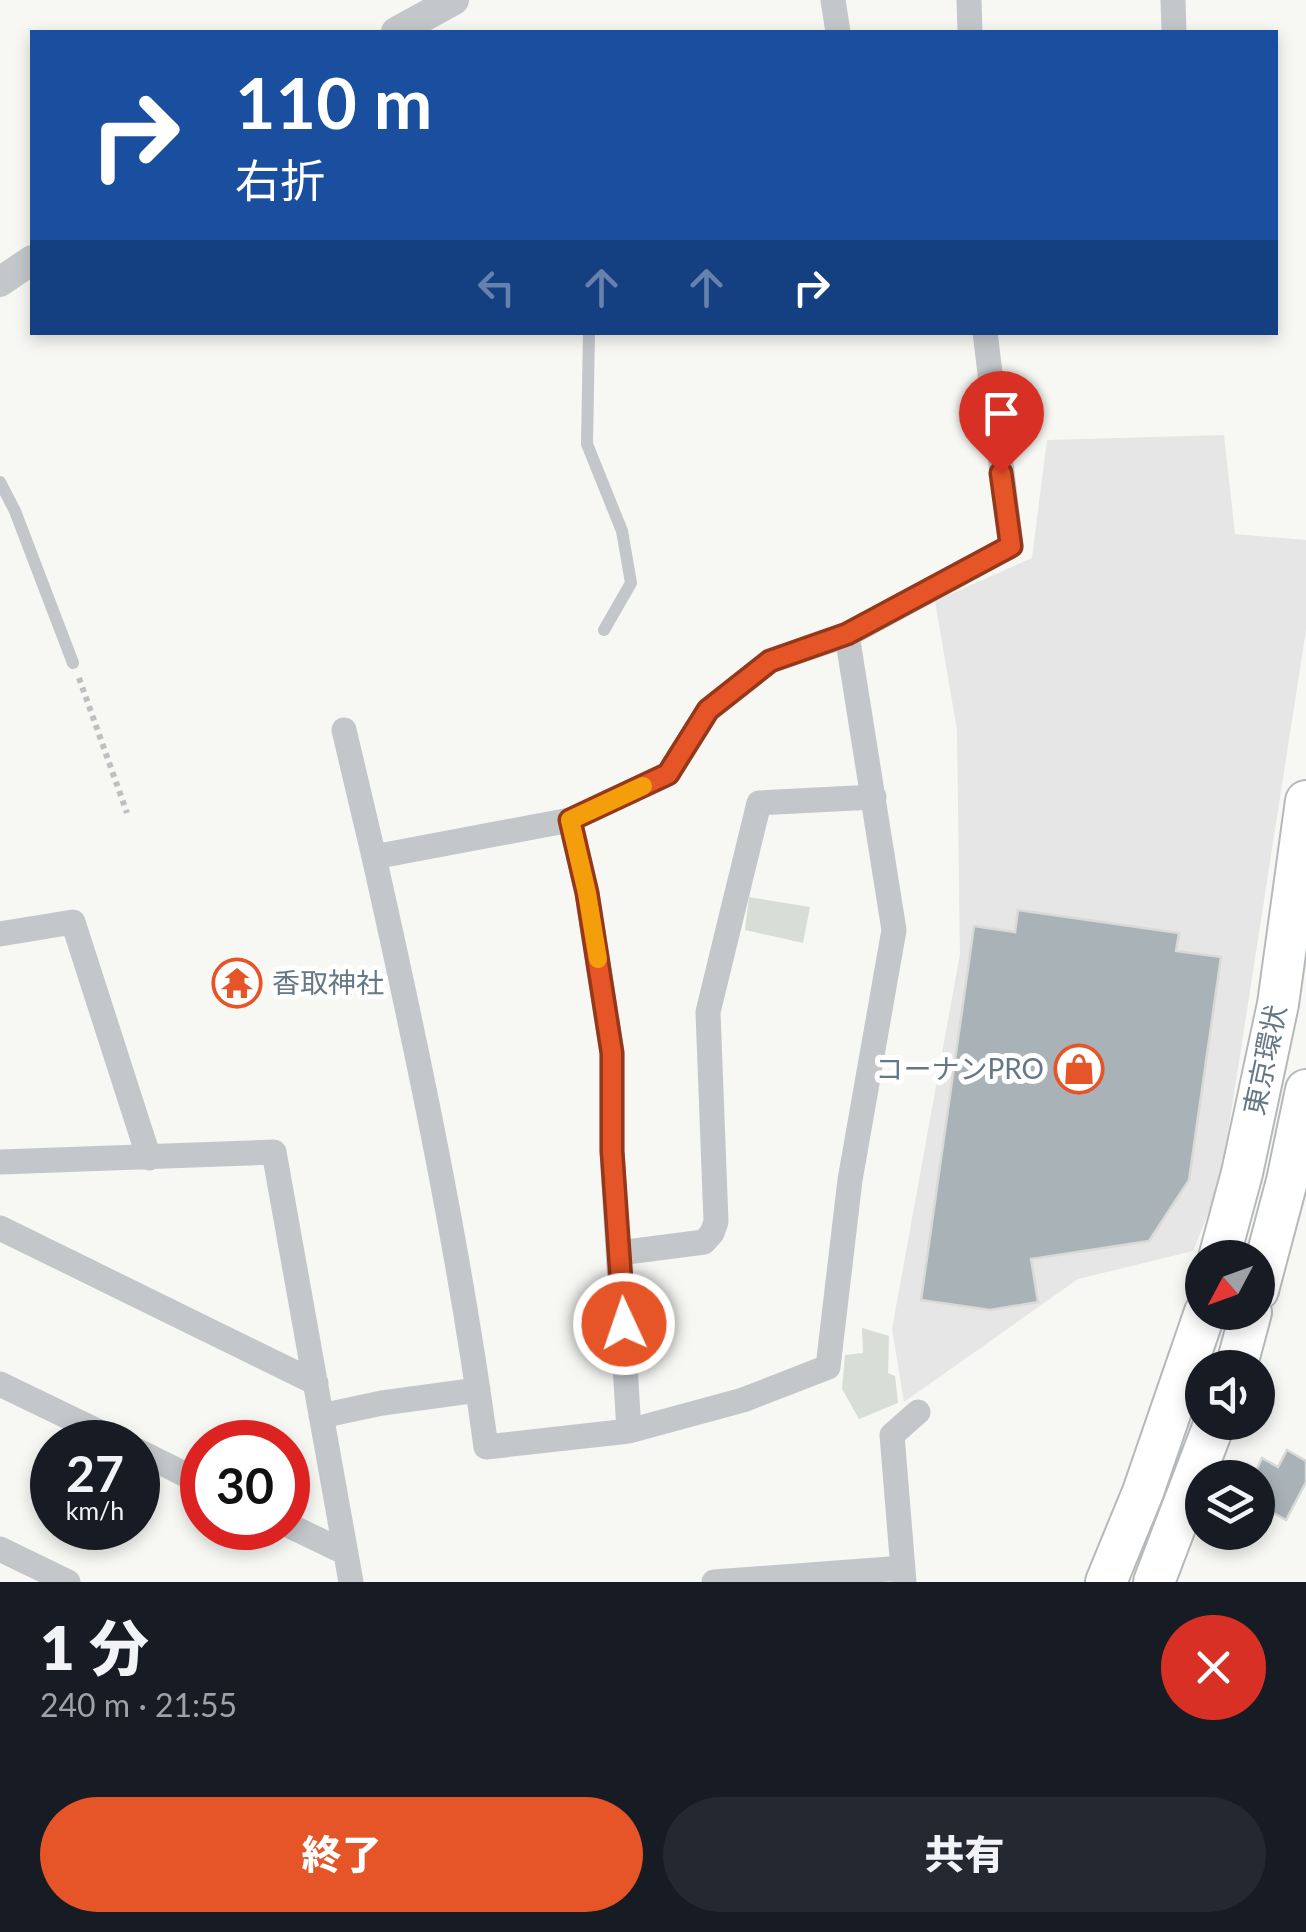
<!DOCTYPE html>
<html lang="ja">
<meta charset="utf-8">
<style>
body{margin:0;font-family:Lato,"Noto Sans JP",sans-serif;background:#242831;color:#f1f3f6;height:100vh;display:flex;flex-direction:column;font-size:38px;white-space:nowrap}
*{box-sizing:border-box;margin:0}
p{font-size:32px;color:#9ea1a6}
.icon{flex:none;width:55px;height:55px;fill:none;stroke:currentColor;stroke-width:2;stroke-linecap:round;stroke-linejoin:round}
.map{position:relative;height:1582px;overflow:hidden}
.details{display:flex;flex-direction:column;background:#171b24;flex:1}
.details>*{flex:none}
.guide{position:absolute;left:30px;top:30px;width:1248px;height:305px;border-radius:0px;box-shadow:0 5px 15px #0003;background:#1a4fa0;color:#fff;overflow:hidden}
.needle{width:65px;rotate:229deg}
.tools{position:absolute;left:1185px;top:1240px;display:grid;gap:20px}
.tools a{display:grid;place-items:center;width:90px;height:90px;border-radius:50%;background:#171b24;box-shadow:0 5px 15px #0003;font-size:50px}
.speed{position:absolute;left:30px;top:1420px;display:flex;gap:20px;font-size:50px;font-weight:700;text-align:center}
.speed>*{display:grid;place-content:center;width:130px;height:130px;border-radius:50%;background:#171b24;box-shadow:0 5px 15px #0003;line-height:1}
.speed small{font-size:25px;font-weight:400}
.speed .limit{border:15px solid #d22;background:#fff;color:#111}
.pin{position:absolute;display:grid;place-items:center;width:85px;height:85px;color:#fff;margin:-102px -42px;border-radius:50% 50% 50% 0;rotate:-45deg;box-shadow:0 0 10px #0007}
.pin .icon{rotate:45deg}
.me{position:absolute;width:110px;margin:-55px;rotate:357deg;stroke-linejoin:round;filter:drop-shadow(0 0 8px #0008)}
.turn{display:flex;align-items:center;gap:35px;height:210px;padding:0 40px;font-size:45px}
.turn .icon{width:130px;height:130px;stroke-width:2.5}
.turn b{display:block;font-size:70px;line-height:85px}
.lanes{display:flex;align-items:center;height:95px;padding:0 40px;background:#0003;justify-content:center;gap:50px;direction:ltr}
.lanes .off{opacity:.35}
.round{display:grid;place-items:center;flex:none;width:105px;height:105px;border-radius:52px;background:#242831}
.head{display:flex;align-items:center;justify-content:space-between;height:170px;padding:0 40px}
h1{font-size:60px;font-weight:800;line-height:75px}
.cta{display:flex;gap:20px;margin-top:auto;padding:20px 40px}
.cta a{flex:1;height:115px;border-radius:60px;background:#e55527;color:#fff;font-size:40px;font-weight:800;line-height:115px;text-align:center}
.cta a+a{background:#242831;color:#f1f3f6}
.map>svg:first-child{display:block}
.built{fill:#e5e6e5}
.green{fill:#d8ded5}
.building{fill:#a9b2b7;stroke:#d9d9d6;stroke-width:2.5}
.lines{fill:none;stroke-linecap:round;stroke-linejoin:round}
.trunk-casing{stroke:#b6b9bc;stroke-width:44}
.path{stroke:#bdbfc1;stroke-width:6;stroke-dasharray:5 5;stroke-linecap:butt}
.service{stroke:#c3c7ca;stroke-width:12}
.minor{stroke:#c3c7ca;stroke-width:25}
.tertiary{stroke:#c3c7ca;stroke-width:30}
.trunk{stroke:#fff;stroke-width:40}
.route-casing{stroke:#953719;stroke-width:25}
.route{stroke:#e55527;stroke-width:18}
.slow{stroke:#f59e0b;stroke-width:18}
.labels{text-anchor:middle;stroke-width:10;stroke-linejoin:round;paint-order:stroke}
.poi-label{font-size:28px;fill:#667785;stroke:#fff;text-anchor:start}
.street-label{font-size:28px;fill:#667785;stroke:#fff}
</style>
<div class="map">
<svg width="1306" height="1582" viewBox="0 0 1306 1582">
<rect width="100%" height="100%" fill="#f7f7f4"/>
<path class="built" d="M1224,435l11,99 71,6v90l-86,554 -27,67 -115,28 -174,123 -12,-73 68,-375 -3,-224 -22,-129 97,-43 15,-118z"/>
<path class="green" d="M749,897l61,10 -7,36 -58,-13z
M862,1328l27,8 -1,37 7,3 3,27 -39,16 -17,-30 3,-34 18,-2z"/>
<path class="building" d="M1018,910l161,23 -3,18 45,6 -32,223 -40,61 -118,18 7,43 -48,8 -69,-10 53,-374 41,6z
M1287,1450l19,11v21l-20,38 -28,-16v-26h-17l6,-12 9,5 6,-13 16,9z"/>
<g class="lines">
<g class="trunk-casing">
<path id="trunk" d="M1219,1258l23,-85 36,-169 28,-203
M1258,1290l29,-109 19,-91
M1236,1368l15,-56
M1106,1582l37,-90 62,-180
M1154,1582l61,-160"/>
</g>
<path class="path" d="M79,678l48,135"/>
<path class="service" d="M589,332l-2,112 35,87 9,52 -27,47
M0,482l15,29 58,152"/>
<path class="minor" d="M833,0l5,32
M969,0l1,32
M1173,0l1,32
M344,730l30,127
M570,820l17,73 25,160v98l17,280 -143,16c-27,-199 -68,-394 -112,-590l196,-37 98,-46 40,-64 62,-49 77,-26 164,-89 -26,-214
M0,934l73,-12 76,236
M0,1162l274,-10 77,430
M0,1228l316,155
M619,1253l85,-11 8,-9 4,-11 -8,-210 51,-209 115,-6
M0,1384l120,58
M321,1416l61,-13 96,-13
M629,1431l114,-31 85,-33 22,-187 44,-250 -47,-295
M138,1451l64,32
M288,1525l58,28
M0,1549l68,33
M714,1582l189,-14
M904,1582l-12,-147 26,-23"/>
<path class="tertiary" d="M396,32l58,-32
M0,282l32,-22"/>
<use href="#trunk" class="trunk"/>
</g>
<g class="lines">
<g class="route-casing">
<path id="route" d="M624,1324l-12,-173v-98l-25,-160 -17,-73 98,-46 40,-64 62,-49 77,-27 164,-88 -10,-73"/>
</g>
<use href="#route" class="route"/>
<path class="slow" d="M598,959l-11,-66 -17,-73 73,-34"/>
</g>
<defs>
<g id="temple-ring" transform="scale(2.5)"><circle r="9.5" fill="#fff" stroke="#e55527" stroke-width="1.5"/><path d="M0-6L5-2H3V0L6.5 2.5H4V6H1.5V3h-3V6H-4V2.5H-6.5L-3 0V-2H-5Z" fill="#e55527"/></g>
<g id="shop-ring" transform="scale(2.5)"><circle r="9.5" fill="#fff" stroke="#e55527" stroke-width="1.5"/><path d="M-5-2.5h2.3a2.7 3.5 0 0 1 5.4 0H5L5.5 6h-11ZM-1.5-2.5h3a1.5 2.3 0 0 0-3 0Z" fill="#e55527"/></g>
</defs>
<g fill-rule="evenodd">
<use href="#temple-ring" x="237" y="983"/>
<use href="#shop-ring" x="1079" y="1069"/>
</g>
<g class="labels">
<g class="poi-label">
<text x="272" y="993">香取神社</text>
<text x="1044" y="1079" text-anchor="end">コーナンPRO</text>
</g>
<g class="street-label">
<text transform="translate(1265 1060) rotate(-78)" y="10">東京環状</text>
</g>
</g>
</svg>
<div class="tools">
<a><svg class="needle" viewBox="-14 -14 28 28"><path d="M0-13l5 13h-10z" fill="#e53935"/><path d="M0 13l5-13h-10z" fill="#9ea1a6"/></svg></a>
<a><svg class="icon" aria-label="sound" viewBox="0 0 24 24"><path d="M4 9h4l5-4v14l-5-4H4zM17 9q2 3 0 6"/></svg></a>
<a><svg class="icon" aria-label="layers" viewBox="0 0 24 24"><path d="M12 4l9 5-9 5-9-5zM3 14l9 5 9-5"/></svg></a>
</div>
<div class="speed"><div>27<small>km/h</small></div><div class="limit">30</div></div>
<div class="pin" style="left:1001px;top:473px;background:#d93025"><svg class="icon" aria-label="arrive" viewBox="0 0 24 24"><path d="M6 21V4h12l-3 4 3 4H6"/></svg></div>
<svg class="me" style="left:624px;top:1324px" viewBox="-20 -20 40 40"><circle r="17" fill="#e55527" stroke="#fff" stroke-width="3"/><path d="M0-11L8 9 0 5-8 9z" fill="#fff"/></svg>
<div class="guide">
<div class="turn"><svg class="icon" aria-label="right" viewBox="0 0 24 24"><path d="M7 20v-9h11M14 6l5 5-5 5"/></svg><div><b>110 m</b>右折</div></div>
<div class="lanes"><svg class="icon off" aria-label="left" viewBox="0 0 24 24"><path d="M17 20v-9H6M10 6l-5 5 5 5"/></svg><svg class="icon off" aria-label="ahead" viewBox="0 0 24 24"><path d="M12 20V5M6 11l6-6 6 6"/></svg><svg class="icon off" aria-label="ahead" viewBox="0 0 24 24"><path d="M12 20V5M6 11l6-6 6 6"/></svg><svg class="icon" aria-label="right" viewBox="0 0 24 24"><path d="M7 20v-9h11M14 6l5 5-5 5"/></svg></div>
</div>
</div>
<section class="details">
<div class="head"><div><h1>1 分</h1><p>240 m · 21:55</p></div><a class="round" style="background:#d93025;color:#fff"><svg class="icon" aria-label="close" viewBox="0 0 24 24"><path d="M6 6l12 12M18 6L6 18"/></svg></a></div>
<div class="cta"><a>終了</a><a>共有</a></div>
</section>
